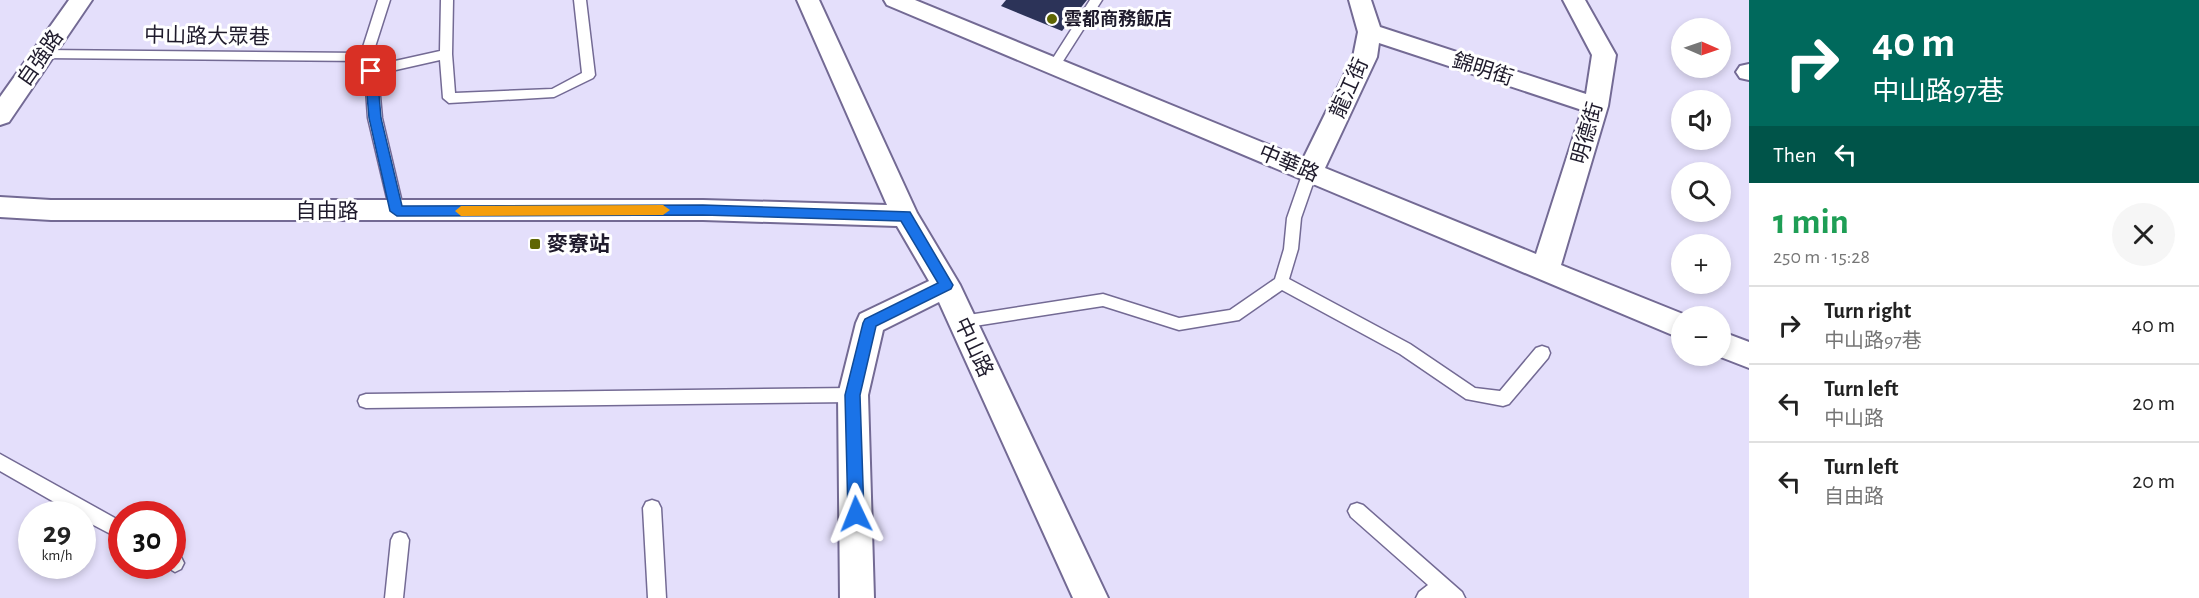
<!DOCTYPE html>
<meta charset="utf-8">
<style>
body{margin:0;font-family:"Alegreya Sans","Noto Sans TC",sans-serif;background:#f6f6f6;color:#222;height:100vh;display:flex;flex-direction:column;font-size:22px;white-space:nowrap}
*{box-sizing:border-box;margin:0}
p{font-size:20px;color:#767676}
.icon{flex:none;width:33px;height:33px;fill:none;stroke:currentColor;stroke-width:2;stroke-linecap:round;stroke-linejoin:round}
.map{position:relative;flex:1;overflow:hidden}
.side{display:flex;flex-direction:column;background:#fff;width:450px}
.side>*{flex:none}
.guide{background:#00695c;color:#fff;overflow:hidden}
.needle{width:39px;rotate:92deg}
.tools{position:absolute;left:1671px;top:18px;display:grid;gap:12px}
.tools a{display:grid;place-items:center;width:60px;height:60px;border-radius:50%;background:#fff;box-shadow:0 3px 9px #0003;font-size:30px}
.speed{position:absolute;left:18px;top:501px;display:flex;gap:12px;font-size:30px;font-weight:700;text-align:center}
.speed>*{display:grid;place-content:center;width:78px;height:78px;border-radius:50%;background:#fff;box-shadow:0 3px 9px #0003;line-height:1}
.speed small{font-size:15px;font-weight:400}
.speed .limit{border:9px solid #d22;background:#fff;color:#111}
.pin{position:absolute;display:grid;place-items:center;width:51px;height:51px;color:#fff;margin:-26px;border-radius:12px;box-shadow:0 3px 9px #0006}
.me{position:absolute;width:66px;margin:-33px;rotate:358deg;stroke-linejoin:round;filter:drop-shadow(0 0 4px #0008)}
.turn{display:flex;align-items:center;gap:21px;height:126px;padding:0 24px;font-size:27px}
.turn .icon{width:78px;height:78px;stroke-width:2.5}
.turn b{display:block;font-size:42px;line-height:51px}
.then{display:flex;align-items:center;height:57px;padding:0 24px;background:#0003;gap:12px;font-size:22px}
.round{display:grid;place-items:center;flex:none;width:63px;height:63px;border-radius:32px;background:#f6f6f6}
.head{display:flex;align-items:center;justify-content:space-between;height:102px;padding:0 24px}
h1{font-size:36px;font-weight:600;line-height:45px;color:#1e9e55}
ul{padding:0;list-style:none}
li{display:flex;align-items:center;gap:18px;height:78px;padding:0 24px;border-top:2px solid #e0e0e0}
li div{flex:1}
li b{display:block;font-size:22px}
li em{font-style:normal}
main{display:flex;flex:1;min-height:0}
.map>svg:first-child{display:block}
.building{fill:#2c3358}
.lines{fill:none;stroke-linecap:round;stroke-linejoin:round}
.service-casing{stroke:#736a94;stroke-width:3}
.minor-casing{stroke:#736a94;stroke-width:4}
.service{fill:#fff;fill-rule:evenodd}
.minor{fill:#fff;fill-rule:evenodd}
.route{fill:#1a73e8;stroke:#114b97;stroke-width:1.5}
.slow{fill:#f59e0b}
.poi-dot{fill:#5f6603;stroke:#fff;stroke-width:2}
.labels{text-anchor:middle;stroke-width:6;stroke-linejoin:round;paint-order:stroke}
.far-poi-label{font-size:18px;font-weight:bold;fill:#1f1b2c;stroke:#fff;text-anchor:start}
.street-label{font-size:21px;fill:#1f1b2c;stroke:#fff}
.poi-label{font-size:21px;font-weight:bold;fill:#1f1b2c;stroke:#fff;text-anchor:start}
</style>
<main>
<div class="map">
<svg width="1749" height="598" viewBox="0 0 1749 598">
<rect width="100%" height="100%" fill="#e4dffb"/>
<path class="building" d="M1006,0h81l-25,31 -61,-25z"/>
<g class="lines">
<g class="service-casing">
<path id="service" d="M378,0h12l-15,47 2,18 63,-14 1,-51h12l-1,54 3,39 97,-4 30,-16 -8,-73h12l9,75 -2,3 -39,19 -105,6 -6,-5 -3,-38 -62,14 4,44 22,93 -7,5 -7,-5 -22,-93 -4,-57 -321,-3 -6,-4 6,-4 320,3v-6z
M1090,0h12l-44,69h-8l-2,-3z
M1310,167l7,5 -16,46 -3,31 -9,30 121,65 65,44 25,3 36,-43 6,-2 6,2 2,5 -2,5 -39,46 -6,2 -37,-7 -66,-45 -118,-64 -43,30 -60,10 -76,-24 -141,22 -5,-2 -3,-4 3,-4 5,-2 141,-22 76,24 51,-8 45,-31 9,-30 3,-31 16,-46z
M853,388l6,2 2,5 -2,5 -6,2 -487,6 -6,-2 -2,-5 2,-5 6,-2z
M0,454l122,68v18l-40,-21v-5h-7l-75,-43z
M652,500l6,2 3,6 5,90h-18l-5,-90 3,-6z
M1357,503l6,2 99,87 3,6h-49l3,-6 9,-7 -77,-68 -3,-6 3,-6z
M400,532l6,2 3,6 -6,58h-18l6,-58 3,-6z
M172,553l9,4 3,6 -3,6 -6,3 -10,-6h7z"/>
</g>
<g class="minor-casing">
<path id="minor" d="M69,0h23l-83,122 -9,3v-28z
M797,0h22l98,213 43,72 148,313h-35l-134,-296 -56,28 -15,65 6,203h-34l-2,-203 18,-72 4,-9 69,-33 -32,-55 -194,-6h-652l-51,-3v-20l51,3h652l184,5z
M884,0h31l388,159 50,-102 5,-25 -9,-32h22l9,27 206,67 6,-39 -29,-55h22l31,55 -8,51 -47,159 127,51h-6v23l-795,-334zM1379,43l203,67 -46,144 -211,-86 52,-111z
M1749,64v16l-9,-2 -4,-6 4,-6z
M1720,331l29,11v26l-31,-12h2z"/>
</g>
<use href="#service" class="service"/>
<use href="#minor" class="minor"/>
</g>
<path class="route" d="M371,67l6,4 4,47 21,88 301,-1 207,7 43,73 -2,4 -75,37 -16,69 4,119 -2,6 -6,2 -6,-2 -2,-6 -3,-119 18,-72 2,-4 73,-36 -37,-62 -198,-6 -306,1 -7,-5 -21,-93 -4,-47z"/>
<path class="slow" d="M663,205l7,5 -7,5 -202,1 -6,-5 6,-5z"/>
<g class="poi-dot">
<circle cx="1052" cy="19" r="6"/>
<rect x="529" y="238" width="12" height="12" rx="3"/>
</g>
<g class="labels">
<g class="far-poi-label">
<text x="1064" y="25">雲都商務飯店</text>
</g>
<g class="street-label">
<text transform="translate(207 36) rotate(1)" y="7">中山路大眾巷</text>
<text transform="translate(40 58) rotate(-55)" y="7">自強路</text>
<text transform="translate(1483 69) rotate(18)" y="7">錦明街</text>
<text transform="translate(1349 88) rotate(-66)" y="7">龍江街</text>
<text transform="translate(1587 133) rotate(-74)" y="7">明德街</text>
<text transform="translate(1289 163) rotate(23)" y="7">中華路</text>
<text x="327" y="218">自由路</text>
<text transform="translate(974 347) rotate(65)" y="7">中山路</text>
</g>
<g class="poi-label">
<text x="547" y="251">麥寮站</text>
</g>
</g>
</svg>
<div class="tools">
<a><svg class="needle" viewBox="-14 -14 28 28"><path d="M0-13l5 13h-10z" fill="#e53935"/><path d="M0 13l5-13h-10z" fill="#767676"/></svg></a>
<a><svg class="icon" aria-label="sound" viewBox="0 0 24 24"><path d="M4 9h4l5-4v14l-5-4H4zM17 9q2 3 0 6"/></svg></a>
<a><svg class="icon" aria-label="search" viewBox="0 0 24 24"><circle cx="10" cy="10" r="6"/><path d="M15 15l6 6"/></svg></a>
<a>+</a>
<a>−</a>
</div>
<div class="speed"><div>29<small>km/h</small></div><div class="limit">30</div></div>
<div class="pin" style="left:371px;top:71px;background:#d93025"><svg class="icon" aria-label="arrive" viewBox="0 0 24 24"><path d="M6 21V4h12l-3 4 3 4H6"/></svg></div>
<svg class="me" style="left:856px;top:514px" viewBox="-20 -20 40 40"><path d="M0-17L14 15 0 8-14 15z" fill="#1a73e8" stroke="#fff" stroke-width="4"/></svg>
</div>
<section class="side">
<div class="guide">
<div class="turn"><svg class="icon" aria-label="right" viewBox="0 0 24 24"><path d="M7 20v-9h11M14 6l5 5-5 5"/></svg><div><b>40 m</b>中山路97巷</div></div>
<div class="then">Then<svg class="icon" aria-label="left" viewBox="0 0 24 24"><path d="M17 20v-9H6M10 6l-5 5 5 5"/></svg></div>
</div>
<div class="head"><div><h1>1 min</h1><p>250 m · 15:28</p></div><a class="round"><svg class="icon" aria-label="close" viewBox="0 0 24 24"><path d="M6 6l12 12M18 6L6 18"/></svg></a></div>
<ul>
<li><svg class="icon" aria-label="right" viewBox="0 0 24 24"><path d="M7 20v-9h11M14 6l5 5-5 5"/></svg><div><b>Turn right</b><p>中山路97巷</p></div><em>40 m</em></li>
<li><svg class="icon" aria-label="left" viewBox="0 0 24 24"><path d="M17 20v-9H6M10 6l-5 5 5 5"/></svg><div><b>Turn left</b><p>中山路</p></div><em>20 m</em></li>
<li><svg class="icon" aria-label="left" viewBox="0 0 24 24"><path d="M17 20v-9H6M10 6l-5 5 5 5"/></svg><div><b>Turn left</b><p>自由路</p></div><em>20 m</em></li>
</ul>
</section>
</main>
